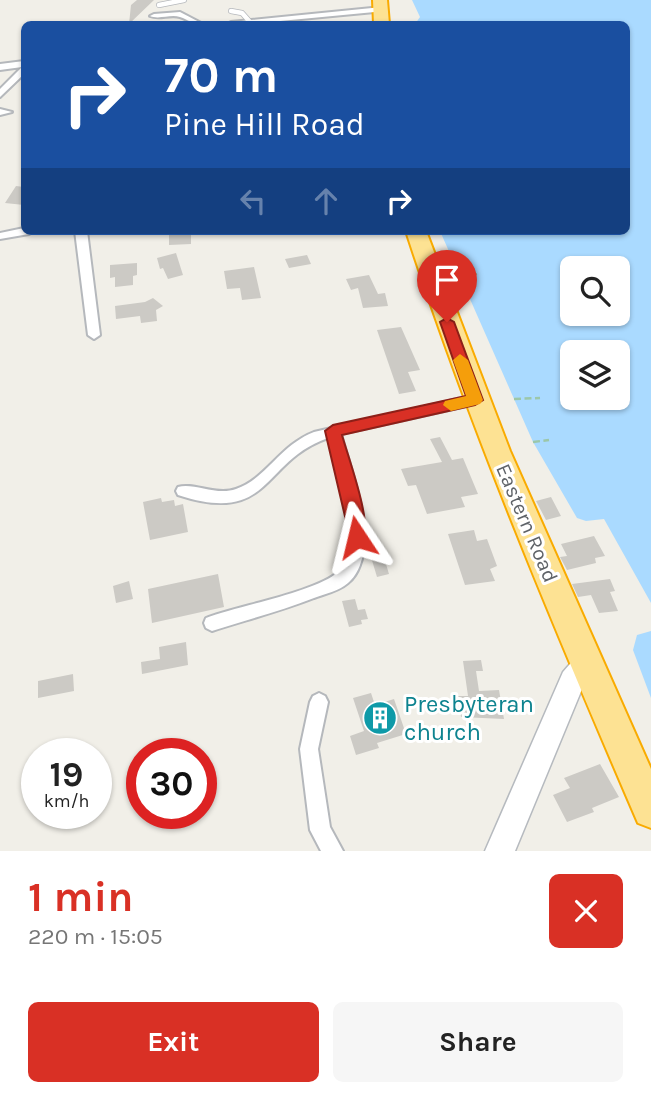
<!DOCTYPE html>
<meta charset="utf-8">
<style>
body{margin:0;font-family:Karla,sans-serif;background:#f6f6f6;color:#222;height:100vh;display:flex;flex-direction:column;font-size:26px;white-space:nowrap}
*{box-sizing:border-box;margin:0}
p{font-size:23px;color:#767676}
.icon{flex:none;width:38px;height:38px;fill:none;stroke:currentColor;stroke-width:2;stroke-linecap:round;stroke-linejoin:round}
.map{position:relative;height:851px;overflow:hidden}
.side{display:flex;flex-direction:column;background:#fff;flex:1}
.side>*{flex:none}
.banner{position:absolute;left:21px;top:21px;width:609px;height:214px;border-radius:10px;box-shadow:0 2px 5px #0004;background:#1a4fa0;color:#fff;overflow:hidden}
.buttons{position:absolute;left:560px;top:256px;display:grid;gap:14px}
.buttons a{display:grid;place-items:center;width:70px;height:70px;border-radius:10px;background:#fff;box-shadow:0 2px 5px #0004;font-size:35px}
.speed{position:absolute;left:21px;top:738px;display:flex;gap:14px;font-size:35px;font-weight:700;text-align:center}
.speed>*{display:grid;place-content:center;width:91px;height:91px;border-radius:50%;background:#fff;box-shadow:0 2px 5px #0004;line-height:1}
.speed small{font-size:18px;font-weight:400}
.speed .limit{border:10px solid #d22;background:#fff;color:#111}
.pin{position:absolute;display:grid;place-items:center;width:60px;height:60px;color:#fff;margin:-72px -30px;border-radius:50% 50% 50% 0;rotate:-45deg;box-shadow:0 0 7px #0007}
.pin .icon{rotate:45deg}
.me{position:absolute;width:77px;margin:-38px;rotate:350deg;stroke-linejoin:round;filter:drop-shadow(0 0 5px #0008)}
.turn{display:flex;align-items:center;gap:24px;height:147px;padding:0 28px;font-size:32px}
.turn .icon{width:91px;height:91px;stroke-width:2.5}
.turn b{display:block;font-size:49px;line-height:60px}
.lanes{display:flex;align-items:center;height:66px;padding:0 28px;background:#0003;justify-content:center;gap:35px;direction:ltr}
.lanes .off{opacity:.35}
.round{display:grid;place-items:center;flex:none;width:74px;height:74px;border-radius:10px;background:#f6f6f6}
.headline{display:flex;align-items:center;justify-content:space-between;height:119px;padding:0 28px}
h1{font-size:42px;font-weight:700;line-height:52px;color:#d93025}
.cta{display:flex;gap:14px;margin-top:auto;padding:14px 28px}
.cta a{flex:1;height:80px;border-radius:10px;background:#d93025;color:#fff;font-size:28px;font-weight:700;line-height:80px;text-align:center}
.cta a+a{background:#f6f6f6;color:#222}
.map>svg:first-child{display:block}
.water{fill:#aadaff;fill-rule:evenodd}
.building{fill:#cccac5}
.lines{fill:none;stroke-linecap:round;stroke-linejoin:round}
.lane-casing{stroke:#b5b8bc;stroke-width:6}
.street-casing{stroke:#b5b8bc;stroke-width:4}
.secondary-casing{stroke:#b6babf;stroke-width:3}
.highway-casing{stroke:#f9ab00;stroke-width:4}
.path-far1{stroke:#9cc7a9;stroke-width:2;stroke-dasharray:4.5 2;stroke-linecap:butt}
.path{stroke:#9cc7a9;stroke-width:2.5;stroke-dasharray:7 3.5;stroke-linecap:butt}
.lane{stroke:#fff;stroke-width:4.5}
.street{fill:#fff;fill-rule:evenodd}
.secondary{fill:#fff;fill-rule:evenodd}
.highway{fill:#fde293;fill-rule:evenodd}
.route{fill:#d93025;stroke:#8d1f18;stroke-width:2}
.slow{fill:#f59e0b}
.labels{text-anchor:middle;stroke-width:6;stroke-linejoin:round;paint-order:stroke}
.street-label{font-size:21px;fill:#5f6368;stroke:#fff}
.near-culture-label{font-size:24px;fill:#0d838f;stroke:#fff;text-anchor:start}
</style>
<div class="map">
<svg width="651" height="851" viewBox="0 0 651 851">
<rect width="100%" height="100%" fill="#f1efe8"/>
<path class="water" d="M412,0h239v603l-47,-84 -18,2 -9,-3 -44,-76 -93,-211h186v-207h-211l5,-7zM572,268h46v45h-46zM572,352h46v45h-46z
M651,631v67l-18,-48 4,-15z"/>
<path class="building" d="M137,0h17l-25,24 2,-19z
M16,186l8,1v18l-19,-2z
M169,231h22v13l-22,1z
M176,253l7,22 -15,4 -5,-11 -3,1 -3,-11z
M307,255l4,9 -22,4 -4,-9z
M137,263v12l-4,1v9l-18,2v-10l-5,1v-13z
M254,267l7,31 -19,2 -2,-12 -13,1 -3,-18z
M369,275l9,19 7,-1 3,13 -25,2 -5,-20 -7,2 -5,-11z
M153,298l10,8 -7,4 1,11 -16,2 -1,-7 -24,3 -1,-13 30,-4z
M401,327l19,43 -12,2 8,19 -17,3 -22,-64z
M440,437l12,23 11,-2 15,36 -17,3 4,10 -38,7 -11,-29 -8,1 -7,-17 41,-7 -12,-23z
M551,497l10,19 -15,4 -10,-19z
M161,498l1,4 12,-2 1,6 8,-2 5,28 -38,8 -7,-38z
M474,530l3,11 10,-2 10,27 -7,3 5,12 -30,4 -17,-51z
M594,536l11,20 -10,2 1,5 -29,7 -7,-13 7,-1 -6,-12z
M383,554l6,20 -12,3 -6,-20z
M218,574l6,33 -72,16 -4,-34z
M610,579l5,12 -5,1 8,19 -19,2 -8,-18 -13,2 -6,-13z
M129,581l4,18 -17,4 -3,-17z
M355,599l3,11 7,-1 3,10 -7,1 1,4 -13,3 -7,-26z
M186,642l2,23 -46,9 -1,-12 19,-3 -1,-12z
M481,660l2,11h-7l3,20 20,-1 5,29 -43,-2 -3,-21h10l-5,-35z
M73,674l1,17 -36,7v-17z
M371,693l4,12 19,-6 12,35 -29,9 2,5 -23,7 -6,-19 14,-5 -11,-33z
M600,764l19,33 -27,11 2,4 -27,10 -14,-27 17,-7 -6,-10z"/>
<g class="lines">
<g class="lane-casing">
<path id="lane" d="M159,5l25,-5
M231,11l11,2 8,9"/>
</g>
<g class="street-casing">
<path id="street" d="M382,7h3v4l-135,13h-23l4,-2z
M180,12l23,12c-10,1 -14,-4 -23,-7 -10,-3 -21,3 -30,-1l4,-2z
M24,61v13l-24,23v-8l22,-22 -22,3v-6z
M0,109l12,3 -12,3z
M24,228v3h11l-6,3 -29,5v-6z
M75,231h12l13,104 -6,4 -6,-4z
M475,395l7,5 -2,3 -139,31c10,37 33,94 19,131 -2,6 -7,14 -12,18 -9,8 -23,11 -34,15 -33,13 -68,22 -102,33l-6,-3 -2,-5 2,-5c31,-12 110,-26 132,-46 27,-24 -2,-104 -10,-134 -67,23 -56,88 -150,57l-2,-4 2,-4c15,-5 38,9 58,2 30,-10 44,-44 78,-57z
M319,693l6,3 3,6 -10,47 12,78 13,24h-22l-11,-21 -10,-81 10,-47 3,-6z"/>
</g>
<g class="secondary-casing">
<path id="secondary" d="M585,654l9,3 4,9 -16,23 -67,162h-30l78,-179 13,-15z"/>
</g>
<g class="highway-casing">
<path id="highway" d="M373,0h14l2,24h-15z
M406,231h20l84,220 141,318v59l-13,-5c-84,-195 -166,-390 -232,-592z"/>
</g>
<path class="path-far1" d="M460,277l17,-3"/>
<path class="path" d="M514,399l26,-1
M533,442l16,-2"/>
<use href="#lane" class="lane"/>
<use href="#street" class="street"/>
<use href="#secondary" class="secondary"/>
<use href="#highway" class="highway"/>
</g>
<path class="route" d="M447,318l7,4 29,78 -8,5 -133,30c6,22 31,89 21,107l-6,2 -6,-2 -26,-111 8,-6 133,-29 -26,-74z"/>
<path class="slow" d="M460,354l8,6 15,40 -3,4 -29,7 -8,-6 2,-4 21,-5 -13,-36z"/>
<defs>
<g id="building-disc" transform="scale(1.75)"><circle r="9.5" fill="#0f9aa8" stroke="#fff"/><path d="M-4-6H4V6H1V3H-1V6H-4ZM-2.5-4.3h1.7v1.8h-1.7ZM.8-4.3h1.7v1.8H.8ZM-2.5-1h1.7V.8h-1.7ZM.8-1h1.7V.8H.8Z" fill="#fff"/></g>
</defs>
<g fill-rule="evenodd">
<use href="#building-disc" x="380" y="718"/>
</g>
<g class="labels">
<g class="street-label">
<text transform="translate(527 523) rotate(67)" y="7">Eastern Road</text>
</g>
<g class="near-culture-label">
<text x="404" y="712">Presbyteran<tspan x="404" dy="28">church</tspan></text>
</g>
</g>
</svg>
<div class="buttons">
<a><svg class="icon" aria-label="search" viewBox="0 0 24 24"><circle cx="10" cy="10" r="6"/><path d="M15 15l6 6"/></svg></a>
<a><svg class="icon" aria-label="layers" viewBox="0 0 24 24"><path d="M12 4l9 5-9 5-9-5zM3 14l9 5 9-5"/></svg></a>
</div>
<div class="speed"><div>19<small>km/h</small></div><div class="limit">30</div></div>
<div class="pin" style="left:447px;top:322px;background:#d93025"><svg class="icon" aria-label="arrive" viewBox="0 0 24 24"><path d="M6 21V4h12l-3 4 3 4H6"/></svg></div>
<svg class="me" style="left:357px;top:537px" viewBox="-20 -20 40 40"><path d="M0-17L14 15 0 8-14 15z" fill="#d93025" stroke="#fff" stroke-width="4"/></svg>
<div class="banner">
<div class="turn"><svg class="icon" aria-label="right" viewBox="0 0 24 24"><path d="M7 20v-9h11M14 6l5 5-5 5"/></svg><div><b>70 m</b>Pine Hill Road</div></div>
<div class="lanes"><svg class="icon off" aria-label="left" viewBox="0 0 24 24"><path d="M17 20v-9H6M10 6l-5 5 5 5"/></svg><svg class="icon off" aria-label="ahead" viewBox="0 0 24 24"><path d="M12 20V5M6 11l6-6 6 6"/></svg><svg class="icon" aria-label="right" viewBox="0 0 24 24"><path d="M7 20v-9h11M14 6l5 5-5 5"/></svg></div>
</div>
</div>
<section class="side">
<div class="headline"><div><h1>1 min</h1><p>220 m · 15:05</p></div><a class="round" style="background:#d93025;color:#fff"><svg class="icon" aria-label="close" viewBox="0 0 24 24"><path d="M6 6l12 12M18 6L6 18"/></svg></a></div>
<div class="cta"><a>Exit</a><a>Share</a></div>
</section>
